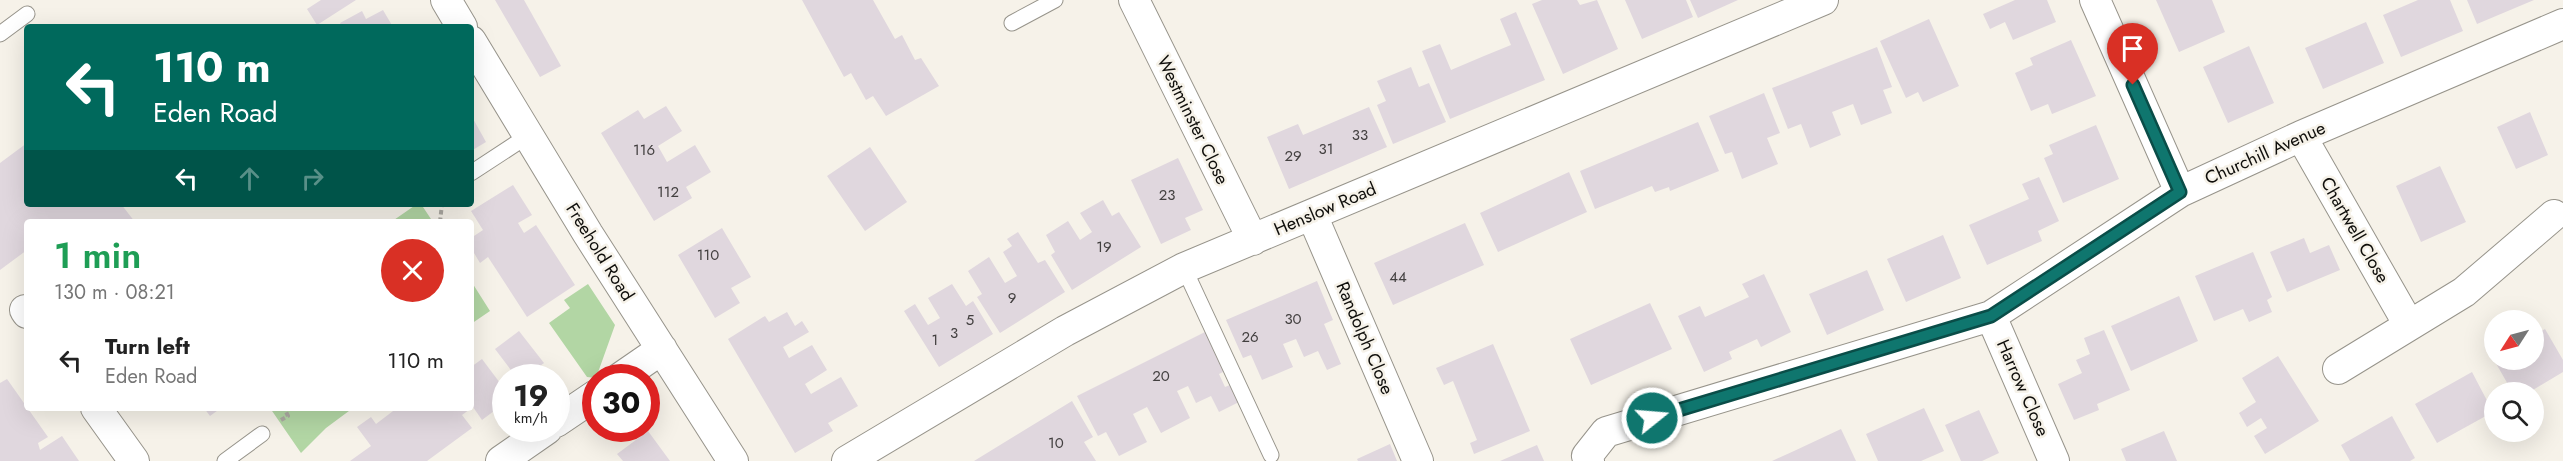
<!DOCTYPE html>
<meta charset="utf-8">
<style>
body{margin:0;font-family:Jost,sans-serif;background:#f2f2f2;color:#222;height:100vh;display:flex;flex-direction:column;font-size:22px;white-space:nowrap}
*{box-sizing:border-box;margin:0}
p{font-size:20px;color:#767676}
.icon{flex:none;width:33px;height:33px;fill:none;stroke:currentColor;stroke-width:2;stroke-linecap:round;stroke-linejoin:round}
.map{position:relative;flex:1;overflow:hidden}
.side{position:absolute;left:24px;top:219px;width:450px;height:192px;display:flex;flex-direction:column;background:#fff;border-radius:6px;box-shadow:0 6px 24px #0002}
.side>*{flex:none}
.banner{position:absolute;left:24px;top:24px;width:450px;height:183px;border-radius:6px;box-shadow:0 6px 24px #0002;background:#00695c;color:#fff;overflow:hidden}
.needle{width:39px;rotate:234deg}
.tools{position:absolute;left:2484px;top:310px;display:grid;gap:12px}
.tools a{display:grid;place-items:center;width:60px;height:60px;border-radius:50%;background:#fff;box-shadow:0 6px 24px #0002;font-size:30px}
.speed{position:absolute;left:492px;top:364px;display:flex;gap:12px;font-size:30px;font-weight:700;text-align:center}
.speed>*{display:grid;place-content:center;width:78px;height:78px;border-radius:50%;background:#fff;box-shadow:0 6px 24px #0002;line-height:1}
.speed small{font-size:15px;font-weight:400}
.speed .limit{border:9px solid #d22;background:#fff;color:#111}
.pin{position:absolute;display:grid;place-items:center;width:51px;height:51px;color:#fff;margin:-62px -26px;border-radius:50% 50% 50% 0;rotate:-45deg;box-shadow:0 0 6px #0007}
.pin .icon{rotate:45deg}
.me{position:absolute;width:66px;margin:-33px;rotate:73deg;stroke-linejoin:round;filter:drop-shadow(0 0 4px #0008)}
.turn{display:flex;align-items:center;gap:21px;height:126px;padding:0 30px;font-size:27px}
.turn .icon{width:78px;height:78px;stroke-width:2.5}
.turn b{display:block;font-size:42px;line-height:51px}
.lanes{display:flex;align-items:center;height:57px;padding:0 30px;background:#0003;justify-content:center;gap:30px;direction:ltr}
.lanes .off{opacity:.35}
.round{display:grid;place-items:center;flex:none;width:63px;height:63px;border-radius:32px;background:#f2f2f2}
.summary{display:flex;align-items:center;justify-content:space-between;height:102px;padding:0 30px}
h1{font-size:36px;font-weight:600;line-height:45px;color:#1e9e55}
ul{padding:0;list-style:none}
li{display:flex;align-items:center;gap:18px;height:78px;padding:0 30px}
li div{flex:1}
li b{display:block;font-size:22px}
li em{font-style:normal}
.map>svg:first-child{display:block}
.green{fill:#b2d6a4}
.building{fill:#e0d7de}
.lines{fill:none;stroke-linecap:round;stroke-linejoin:round}
.lane-casing{stroke:#97948b;stroke-width:17}
.street-casing{stroke:#97948b;stroke-width:32}
.path{stroke:#aba8a1;stroke-width:4;stroke-dasharray:4.5 3;stroke-linecap:butt}
.lane{stroke:#fff;stroke-width:15}
.street{stroke:#fff;stroke-width:30}
.route-casing{stroke:#0a4d48;stroke-width:15}
.route{stroke:#0f766e;stroke-width:10}
.labels{text-anchor:middle;stroke-width:5;stroke-linejoin:round;paint-order:stroke}
.number-label{font-size:15px;fill:#434040}
.street-label{font-size:18px;fill:#0f0e0b;stroke:#f6f2e9}
</style>
<div class="map">
<svg width="2563" height="461" viewBox="0 0 2563 461">
<rect width="100%" height="100%" fill="#f6f2e9"/>
<path class="green" d="M417,204h4l12,18h-42z
M471,281l19,30 -19,13z
M588,284l27,41 -19,53 -9,-1 -38,-54 21,-15 -6,-8z
M270,408h83l-27,20 -25,25z"/>
<path class="building" d="M321,0h35l-39,25 -10,-16z
M495,0h29l37,66 -21,11z
M802,0h71l22,39 7,-4 13,25 6,-2 18,28 -53,30 -13,-20 -7,4 -15,-27 -7,4z
M1542,0h35l3,5 17,-5 21,49 -55,25 -31,-70z
M1625,0h61l7,17 -51,22z
M1690,0h48l-40,18z
M2015,0h32l9,22 -43,18 -8,-18 -15,7 -7,-15z
M2156,0h56l13,32 -46,20z
M2418,0h32l13,31 -62,26 -18,-42z
M2467,0h67l-57,24z
M383,10l10,17h-51l-2,-4 22,-12 4,8z
M1516,12l29,68 -95,39 -28,-68 18,-7 11,26 33,-14 27,-11 -11,-26z
M1929,19l30,67 -36,16 -5,-10 -12,6 -26,-57z
M2366,22l18,41 -61,26 -18,-41z
M2071,40l25,56 -44,18 -4,-10 -17,7 -16,-38 18,-8 -3,-7z
M2249,46l25,57 -46,20 -25,-56z
M1877,47l15,40 -9,3 9,23 -31,12 -8,-21 -21,8 9,23 -31,13 -9,-24 -13,5 -16,-41z
M1411,67l8,20 10,-4 17,39 -53,22 -16,-39 9,-4 -9,-20z
M1764,93l16,40 -13,5 11,26 -36,15 -10,-27 -7,2 -16,-38z
M666,106l16,25 -24,15 9,16 28,-17 16,27 -25,15 6,11 -38,23 -53,-88 37,-23 6,9z
M1369,107l18,40 -98,42 -22,-52 31,-13 5,11z
M2530,112l18,43 -32,14 -19,-42z
M471,115l15,27 -15,9z
M1698,122l21,49 -49,20 -1,-4 -14,5 -3,-6 -57,23 -15,-38z
M2096,125l23,54 -56,24 -19,-45 9,-4 -4,-9z
M27,143v61h94l14,18h-108v28l-27,20v-107z
M870,147l37,55 -42,29 -38,-55z
M1178,158l25,52 -18,8 6,12 -30,14 -30,-64z
M2440,166l26,56 -45,20 -25,-56z
M1569,172l18,40 -89,40 -18,-39z
M2039,177l20,44 -21,10 4,10 -55,24 -18,-40 60,-26 -7,-15z
M513,185l19,30 -14,8 6,10 12,-8 39,60 -48,32 -39,-60 -8,6 -9,-15v-10l12,-8 -12,-19z
M1103,200l9,16 7,-4 22,35 -69,43 -21,-35 4,-3 -9,-17 22,-14 12,19 12,-8 -12,-19z
M1465,223l19,42 -91,40 -19,-42z
M722,228l29,49 -20,11 9,15 -25,15 -37,-63z
M1018,232l20,31 7,-3 20,32 -65,41 -23,-36 5,-3 -14,-23 21,-14 16,26 12,-7 -14,-24 9,-6 -5,-7z
M1943,235l18,43 -55,24 -19,-43z
M2304,238l6,15 19,-8 11,25 -53,22 -17,-40z
M2253,252l19,45 -5,3 5,12 -23,10 -6,-13 -29,12 -19,-45z
M1867,270l17,40 -57,25 -18,-41z
M1764,274l27,58 -30,15 -4,-8 -28,13 3,7 -28,13 -26,-56 22,-10 5,11 44,-20 -7,-13z
M1317,281l16,39 -9,4 17,40 -14,6 -9,-19 -14,6 -8,-18 -13,5 10,23 -31,13 -11,-25 -8,3 -17,-38z
M952,284l14,22 7,-5 20,33 -54,33 -35,-56 11,-7 13,21 12,-7 -12,-20z
M2179,296l19,45 -67,30 -20,-45z
M1650,303l22,46 -81,36 -21,-46z
M787,312l8,14 7,-5 7,11 -26,15 6,11 23,-13 15,25 -22,14 6,10 30,-17 17,29 -30,17 5,8 -38,22 -67,-114 37,-23 4,6z
M2545,329l18,31v12l-35,21h-15l-19,-33h40v-25z
M1209,330l20,39 -10,5 6,13 5,-2 9,17 -20,10 -8,-16 -15,7 -8,-17 -11,5 13,27 -29,15 -14,-26 -14,7 14,28 -28,14 -13,-24 -8,4 -21,-40z
M2104,330l26,60 -33,14 2,6 -25,10 -16,-36 24,-11 -6,-13 14,-6 -6,-16z
M519,331l25,32 -20,15h-7l-22,-29z
M1493,344l37,87 -56,23 -4,-11 7,-3 -24,-59 -9,4 -8,-17z
M2278,356l41,65 -54,33 -11,-18 13,-8 -6,-10 -14,9 -8,-14 17,-11 -14,-24z
M482,359l24,32v11l-24,18 -9,-13 -11,8 10,13 -45,33h-77l21,-15 -14,-19 14,-10 5,7 21,-16h74v-41z
M2472,372l21,40 -56,31 -22,-39z
M7,379l41,58 -10,6 2,7 22,-14 17,25h-79v-78z
M1072,401l21,36 -9,5 12,19h-122z
M204,408h17l-11,8z
M1924,408l20,43 -23,10h-43l-12,-27z
M1979,410l20,43 -17,8h-21l-16,-36z
M2392,416l23,42 -5,3h-60l-9,-16z
M1841,429l15,32h-84l22,-10z
M648,431l22,30h-47l-6,-7z
M2164,431l13,30h-51l-5,-12z
M1390,444l7,17h-39l-1,-2z
M1537,445l7,16h-44z"/>
<g class="lines">
<g class="lane-casing">
<path id="lane" d="M1012,23l43,-23
M0,34l27,-20
M471,173l58,-38
M1184,268l87,187
M225,461l37,-27"/>
</g>
<g class="street-casing">
<path id="street" d="M446,0l16,27
M1134,0l119,240
M2095,0l85,192
M471,41l117,193 145,227
M2301,136l108,189
M1312,215l106,246
M25,310l2,3
M1991,316l63,145
M2338,369l126,-77 90,-77
M620,378l42,-29
M96,408l38,53
M556,422l40,-27
M501,461l46,-32
M847,461l218,-130 119,-63 639,-268
M1589,461l-2,-5 19,-24 385,-116 189,-124 121,-56 262,-112"/>
</g>
<path class="path" d="M440,222l2,-18
M281,420l7,-4 -4,-8"/>
<use href="#lane" class="lane"/>
<use href="#street" class="street"/>
</g>
<g class="lines">
<g class="route-casing">
<path id="route" d="M1652,418l339,-102 189,-124 -47,-107"/>
</g>
<use href="#route" class="route"/>
</g>
<g class="labels">
<g class="number-label">
<text x="1360" y="140">33</text>
<text x="1326" y="154">31</text>
<text x="644" y="155">116</text>
<text x="1293" y="161">29</text>
<text x="668" y="197">112</text>
<text x="1167" y="200">23</text>
<text x="1104" y="252">19</text>
<text x="708" y="260">110</text>
<text x="1398" y="282">44</text>
<text x="1012" y="303">9</text>
<text x="1293" y="324">30</text>
<text x="970" y="325">5</text>
<text x="954" y="338">3</text>
<text x="1250" y="342">26</text>
<text x="935" y="345">1</text>
<text x="1161" y="381">20</text>
<text x="1056" y="448">10</text>
</g>
<g class="street-label">
<text transform="translate(1193 120) rotate(64)" y="6">Westminster Close</text>
<text transform="translate(2265 153) rotate(-24)" y="6">Churchill Avenue</text>
<text transform="translate(1325 209) rotate(-23)" y="6">Henslow Road</text>
<text transform="translate(2355 230) rotate(60)" y="6">Chartwell Close</text>
<text transform="translate(600 252) rotate(58)" y="6">Freehold Road</text>
<text transform="translate(1365 338) rotate(67)" y="6">Randolph Close</text>
<text transform="translate(2023 388) rotate(66)" y="6">Harrow Close</text>
</g>
</g>
</svg>
<div class="tools">
<a><svg class="needle" viewBox="-14 -14 28 28"><path d="M0-13l5 13h-10z" fill="#e53935"/><path d="M0 13l5-13h-10z" fill="#767676"/></svg></a>
<a><svg class="icon" aria-label="search" viewBox="0 0 24 24"><circle cx="10" cy="10" r="6"/><path d="M15 15l6 6"/></svg></a>
</div>
<div class="speed"><div>19<small>km/h</small></div><div class="limit">30</div></div>
<div class="pin" style="left:2133px;top:85px;background:#d93025"><svg class="icon" aria-label="arrive" viewBox="0 0 24 24"><path d="M6 21V4h12l-3 4 3 4H6"/></svg></div>
<svg class="me" style="left:1652px;top:418px" viewBox="-20 -20 40 40"><circle r="17" fill="#0f766e" stroke="#fff" stroke-width="3"/><path d="M0-11L8 9 0 5-8 9z" fill="#fff"/></svg>
<div class="banner">
<div class="turn"><svg class="icon" aria-label="left" viewBox="0 0 24 24"><path d="M17 20v-9H6M10 6l-5 5 5 5"/></svg><div><b>110 m</b>Eden Road</div></div>
<div class="lanes"><svg class="icon" aria-label="left" viewBox="0 0 24 24"><path d="M17 20v-9H6M10 6l-5 5 5 5"/></svg><svg class="icon off" aria-label="ahead" viewBox="0 0 24 24"><path d="M12 20V5M6 11l6-6 6 6"/></svg><svg class="icon off" aria-label="right" viewBox="0 0 24 24"><path d="M7 20v-9h11M14 6l5 5-5 5"/></svg></div>
</div>
<section class="side">
<div class="summary"><div><h1>1 min</h1><p>130 m · 08:21</p></div><a class="round" style="background:#d93025;color:#fff"><svg class="icon" aria-label="close" viewBox="0 0 24 24"><path d="M6 6l12 12M18 6L6 18"/></svg></a></div>
<ul>
<li><svg class="icon" aria-label="left" viewBox="0 0 24 24"><path d="M17 20v-9H6M10 6l-5 5 5 5"/></svg><div><b>Turn left</b><p>Eden Road</p></div><em>110 m</em></li>
</ul>
</section>
</div>
